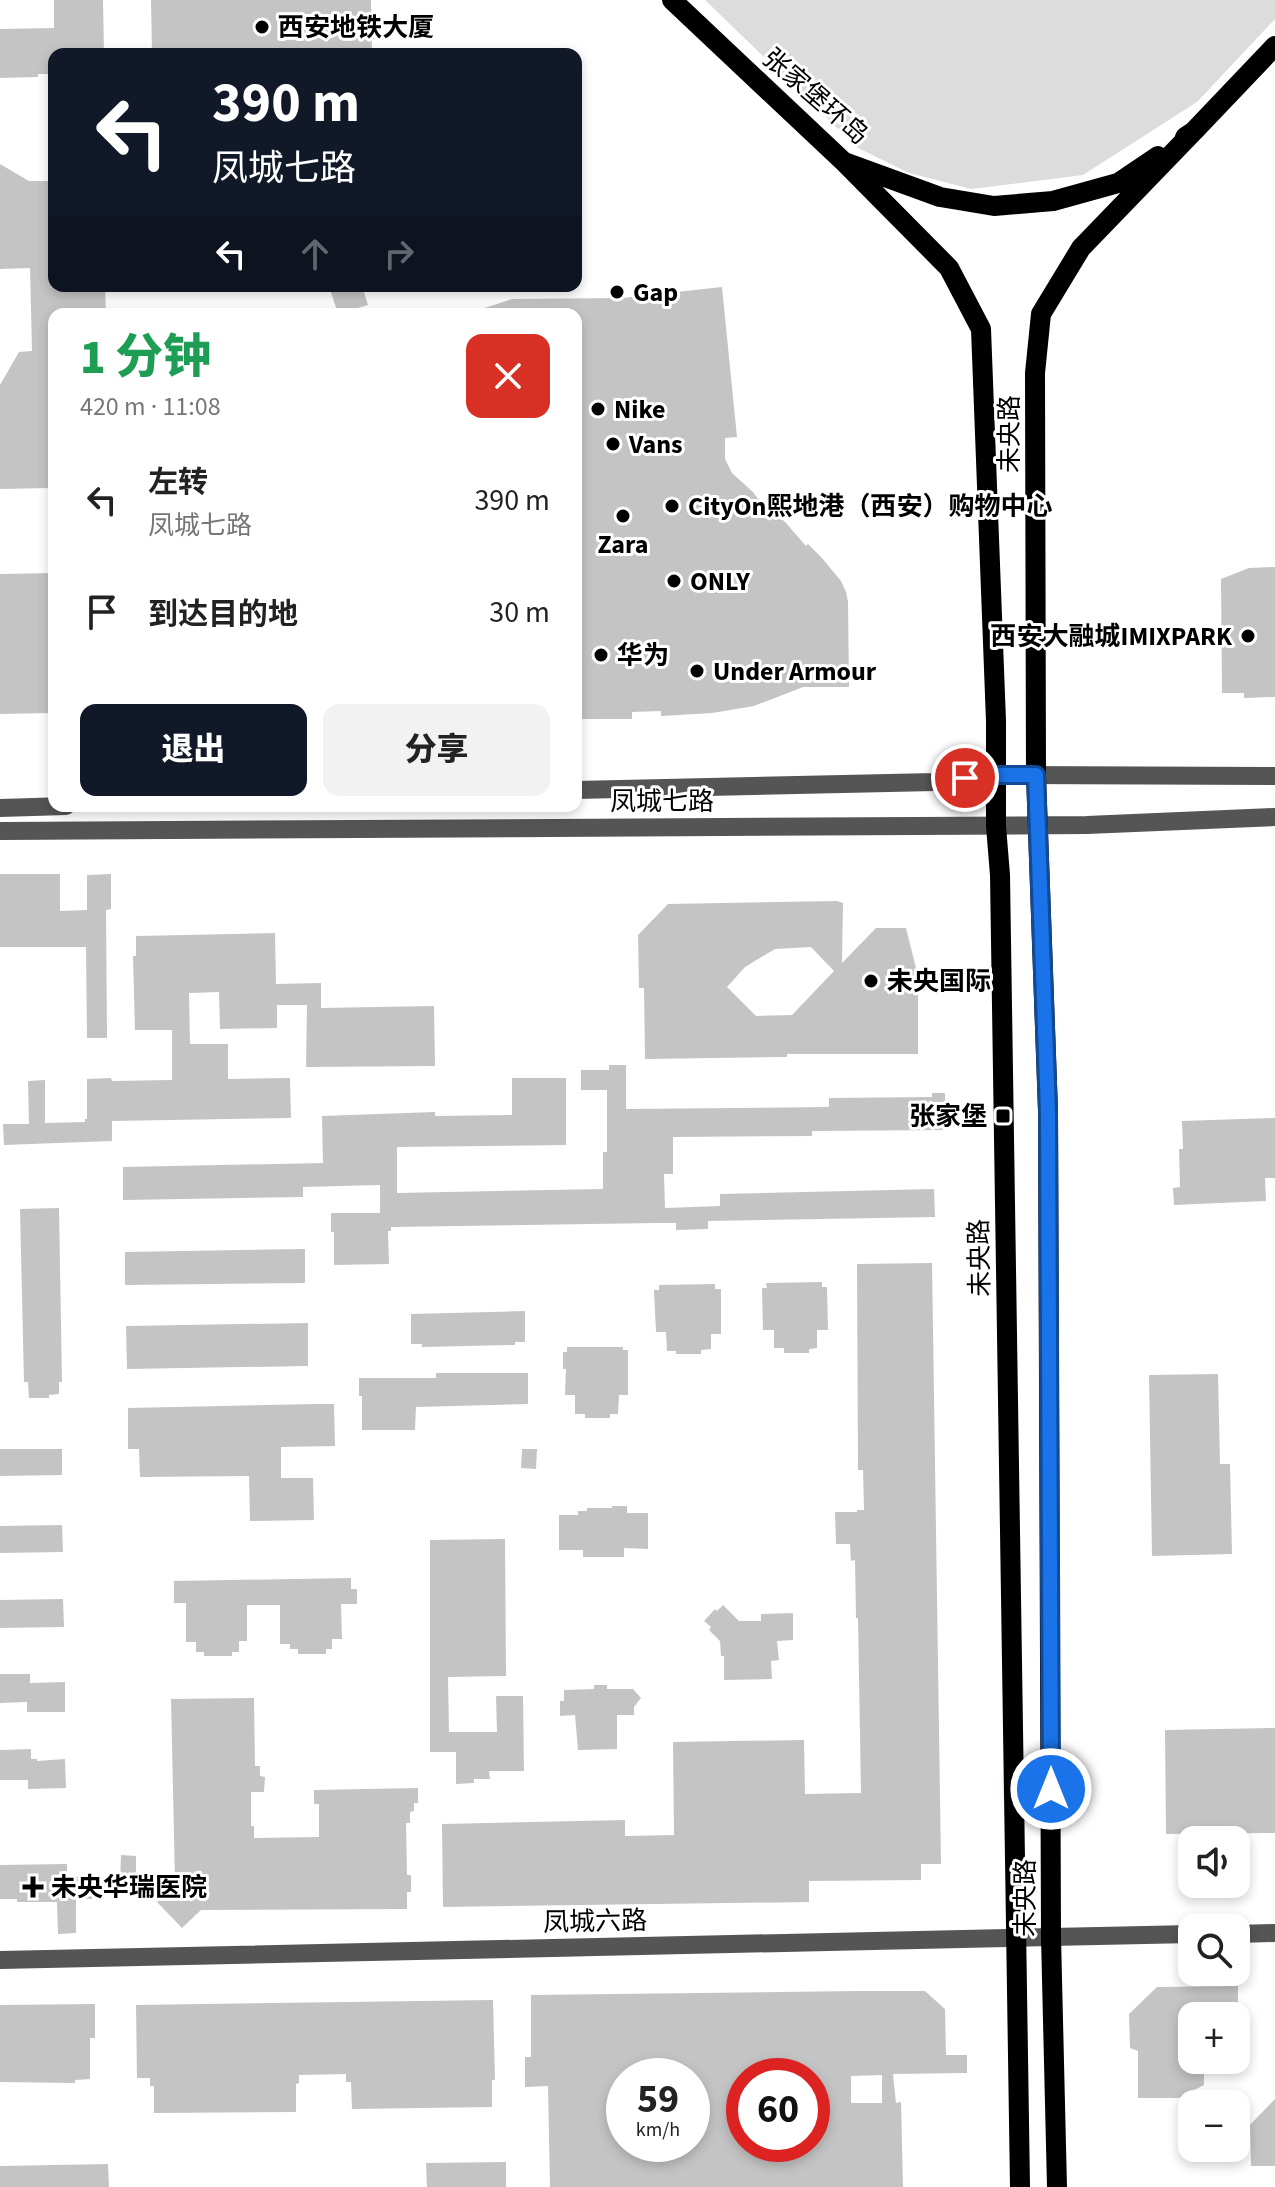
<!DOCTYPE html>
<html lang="zh">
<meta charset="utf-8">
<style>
body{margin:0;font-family:"Source Sans 3","Noto Sans SC",sans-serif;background:#f2f2f2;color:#222;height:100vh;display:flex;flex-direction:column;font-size:30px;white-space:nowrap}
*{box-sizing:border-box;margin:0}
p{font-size:26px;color:#767676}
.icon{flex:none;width:44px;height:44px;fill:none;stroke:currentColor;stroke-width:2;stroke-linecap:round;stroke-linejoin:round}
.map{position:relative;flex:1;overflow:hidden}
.panel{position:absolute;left:48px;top:308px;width:534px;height:504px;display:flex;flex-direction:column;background:#fff;border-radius:16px;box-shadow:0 4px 12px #0003}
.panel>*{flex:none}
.guide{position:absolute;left:48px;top:48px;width:534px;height:244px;border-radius:16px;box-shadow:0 4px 12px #0003;background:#111827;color:#fff;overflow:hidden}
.fabs{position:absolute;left:1178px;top:1826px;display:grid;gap:16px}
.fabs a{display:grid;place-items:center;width:72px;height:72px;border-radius:16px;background:#fff;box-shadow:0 4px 12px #0003;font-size:40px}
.speed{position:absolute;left:606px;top:2058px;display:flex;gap:16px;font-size:40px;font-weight:700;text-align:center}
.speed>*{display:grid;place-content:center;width:104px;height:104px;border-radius:50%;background:#fff;box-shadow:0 4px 12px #0003;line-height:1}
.speed small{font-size:20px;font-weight:400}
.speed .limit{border:12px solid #d22;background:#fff;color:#111}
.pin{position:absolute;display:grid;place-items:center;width:68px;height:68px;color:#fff;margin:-34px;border:4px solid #fff;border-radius:50%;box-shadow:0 2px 8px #0007}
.me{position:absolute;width:88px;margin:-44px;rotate:0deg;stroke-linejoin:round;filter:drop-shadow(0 0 6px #0008)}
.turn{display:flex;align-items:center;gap:28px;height:168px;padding:0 32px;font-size:36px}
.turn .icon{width:104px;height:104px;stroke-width:2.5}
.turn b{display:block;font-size:56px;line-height:68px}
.lanes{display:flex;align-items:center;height:76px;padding:0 32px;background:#0003;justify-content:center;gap:40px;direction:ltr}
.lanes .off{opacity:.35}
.round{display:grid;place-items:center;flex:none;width:84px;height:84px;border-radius:16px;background:#f2f2f2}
.overview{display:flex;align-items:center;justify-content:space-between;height:136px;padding:0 32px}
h1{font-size:48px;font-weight:800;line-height:60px;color:#1e9e55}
.button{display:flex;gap:16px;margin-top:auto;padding:16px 32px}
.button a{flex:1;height:92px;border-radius:16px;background:#111827;color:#fff;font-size:32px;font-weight:800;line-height:92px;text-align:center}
.button a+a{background:#f2f2f2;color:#222}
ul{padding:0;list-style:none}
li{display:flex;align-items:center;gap:24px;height:112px;padding:0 32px}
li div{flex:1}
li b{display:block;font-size:30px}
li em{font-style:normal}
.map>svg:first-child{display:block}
.green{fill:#dcdcdc}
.building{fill:#c4c4c4;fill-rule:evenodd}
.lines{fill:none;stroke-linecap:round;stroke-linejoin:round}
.minor{stroke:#555;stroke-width:18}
.major{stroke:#000;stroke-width:20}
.route-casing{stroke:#114b97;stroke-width:20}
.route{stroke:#1a73e8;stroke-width:14}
.poi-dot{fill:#000;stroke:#fff;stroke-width:3}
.labels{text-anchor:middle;stroke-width:6;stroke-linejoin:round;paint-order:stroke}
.poi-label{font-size:26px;font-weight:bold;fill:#000;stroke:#fff;text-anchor:start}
.street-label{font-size:26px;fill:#000;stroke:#fff}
</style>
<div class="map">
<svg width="1275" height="2187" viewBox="0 0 1275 2187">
<rect width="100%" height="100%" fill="#fff"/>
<path class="green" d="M705,0h570v19l-78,83 -114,73 -112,14 -62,-16 -51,-25z"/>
<path class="building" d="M54,0h49l1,54h-50v20h-16v3l-38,1v-49l54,-1z
M151,0h220l1,54h-220z
M0,164l29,17h25v105h51l1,28h-52v157h-5v17l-49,1v-104l19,-33 13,-1 -2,-83 -30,1z
M329,286h33l6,19 -30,9z
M722,287l15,150 -12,1v21l7,14 21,19 8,11 2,-2 23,22 20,23 2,-2 14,14 19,23 5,11 2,10 1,85h-46l-49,19 -42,7 -51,3v-5l-29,1v7h-56v-405h-104v-2l40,-13 110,-1z
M1275,567v130l-31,1v-5h-22l-1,-114 28,-11z
M54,573v140l-54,1v-140z
M0,874h60v37l27,-1v-35l24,-1v35l-5,1 1,128h-20l-1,-91h-86z
M837,901l6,2 -1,60 34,-35h30l12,48v78h-131v3l-142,2 -1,-71h-5l-1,-53 30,-31zM811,947l23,24 -42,44 -36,1 -29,-29 18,-20 30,-18z
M275,933l1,51 45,-1v25l113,-2 1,60 -129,1 1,-62h-30v23l-57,1 -1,-37 -30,1 1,51h38v35l62,-1 1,40 -179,3v20l-108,4 -1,-21h26l-1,-43 17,-1v43l40,-1v-3h2v-40l24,-1 1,3 60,-1v-50h-37l-2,-74h3v-20z
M609,1065h17v44l203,-2v-9l103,-1v-4h13l1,37 -134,1v5l-139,1v37h-9l1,34 55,-2v-12l214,-5 1,28 -227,4v8l-32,1v-7h-20l-265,4v4h-3l1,33 -55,1v-33h-3v-19h49v-28l-77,2v10l-180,3v-33l200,-4 -1,-47 113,-4v4l77,-1v-37h54v67l-169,2v46l206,-4v-37h4v-62h-26v-20h28z
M1275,1118v60h-10l1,23 -92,4 -1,-17 7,-1 -1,-38h4l-1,-28z
M59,1208l3,174h-3v12l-10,1v3h-20l-1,-16h-4l-4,-173z
M305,1249v34l-180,2v-33z
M932,1263l9,601h-20v16l-112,1v21l-366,5 -1,-83 183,-4v16l49,-1 -1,-93 131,-2 1,54 56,-1 -3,-175h-2l-1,-58 -4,1 -1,-17h-14l-1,-32h22v-2h7l-1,-40h-5l-1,-206z
M822,1282v5h5l1,43h-11v18l-8,1v4h-25v-5h-10v-18h-11l-1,-42h5l-1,-5z
M715,1284v5h6v45h-10v15l-10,1v4h-25v-3h-9l-1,-19h-10l-2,-42h5v-5z
M525,1311v31h-10v3l-93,2v-3h-11v-30z
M308,1323v43l-181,3 -1,-43z
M567,1347h56v3h5v45h-9l-1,19h-8v4h-25v-4h-10v-19h-10l1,-26h-3v-17h4z
M436,1373h92v31l-112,3 -1,23h-53v-34h-3v-18h77z
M1218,1374l2,90h10l2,90 -80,2 -3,-181z
M317,1404h17l1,42 -54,1v31h32l1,42 -64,1 -1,-45 -109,1 -1,-28h-11v-41z
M0,1449h62v26l-62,1z
M522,1449h15l-1,20 -15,-1z
M612,1506h15v7h21v36l-24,-1v9h-41v-7h-24v-35h19v-4h9v-3h25z
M62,1525l1,27 -63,1v-27z
M505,1539l1,137 -58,1 1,55h48l-1,-36h27l1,75h-35l1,8h-16v4l-18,1v-32h-26v-212z
M351,1578v11h6v15h-16l1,35h-10v10h-6v5h-28v-5h-8v-5h-10v-39h-33v36h-8v11h-7v4h-28v-4h-8v-10h-10v-39h-12v-22z
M63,1599l1,28 -64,1v-28z
M723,1605l16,16h22v-7l32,-1v27l-16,1 2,19 -8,1 1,18 -48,1v-24h-3l-1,-15 -11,-11 2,-3 -7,-6 11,-12 2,2z
M0,1674h30v9l35,-1v30h-38v-10l-27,1z
M594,1685h13v4h26l8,9 -7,9v8h-17v34l-39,1 -3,-35 -15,1v-15h4v-11l30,-1z
M254,1698l1,68h5v10l5,1 -1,15h-13v34h3v12l65,-1v-33h-5v-14l104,-2v15h-4v8l-4,1v11h-4l1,52h4v17h-4v17l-206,1 -19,18 -25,-26 22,-20h-4l-4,-183z
M1275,1728v105l-109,1 -1,-104z
M31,1749v10h6v2l28,-2 1,29 -38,1v-9h-28v-30z
M121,1855l15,1v25h-16z
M67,1864v13h25v22h-16v34l-18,1 -1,-32h-40v-3h-17v-34z
M1238,1986v30h-46v44h12v25l-25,13h-41v-47l-8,-3 -1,-34 28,-27z
M857,1991h68l20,18 1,46h21v18l-74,1 3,29 5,-1 2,85h-353l-2,-101 -23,1v-30h6v-62zM882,2075v28h-31v-27zM624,2076h68v68h-68zM744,2076h68v68h-68z
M493,2000l2,80h-3v27l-140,2 -1,-27h-5v-8l-47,1v8l-3,1v28l-142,1v-27h-4v-8h-13l-1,-73z
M95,2004v34h-5v41l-15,1v3l-75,-1v-77z
M1275,2099v67h-24l-1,-41z
M506,2162v25h-79l-1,-24z
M108,2164l1,23h-109v-21z"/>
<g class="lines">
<path class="minor" d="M576,790l359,-8 61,-7 279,1
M0,808l66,-2
M0,831l1087,-6 188,-8
M1236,1934l39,-1
M0,1960l1192,-26"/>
<path class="major" d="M672,0l172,162 96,35 54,9 59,-5 65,-18 40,-27
M1185,137l9,-6 81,-85
M844,162l105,106 32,61 15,392v105l4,49 20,1312
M1057,2187l-6,-250 -3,-826 -12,-336 -1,-402 6,-59 40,-66 113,-117"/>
</g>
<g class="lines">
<g class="route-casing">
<path id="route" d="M965,778l31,-3h40l12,336 3,678"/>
</g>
<use href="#route" class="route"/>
</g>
<g class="poi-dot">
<circle cx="262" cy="27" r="8"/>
<circle cx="617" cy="292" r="8"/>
<circle cx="598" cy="409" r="8"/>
<circle cx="613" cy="444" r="8"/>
<circle cx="672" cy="506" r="8"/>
<circle cx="623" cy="516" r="8"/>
<circle cx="674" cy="581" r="8"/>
<circle cx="1248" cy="636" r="8"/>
<circle cx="601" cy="655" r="8"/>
<circle cx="697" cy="671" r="8"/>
<circle cx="871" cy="981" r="8"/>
<rect x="995" y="1108" width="16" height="16" rx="4"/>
<path d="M29 1875h8v8h8v8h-8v8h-8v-8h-8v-8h8z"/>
</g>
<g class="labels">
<g class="poi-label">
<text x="278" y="36">西安地铁大厦</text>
<text x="633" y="301">Gap</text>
<text x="614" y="418">Nike</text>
<text x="629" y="453">Vans</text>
<text x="688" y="515">CityOn熙地港（西安）购物中心</text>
<text x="623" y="553" text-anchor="middle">Zara</text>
<text x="690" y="590">ONLY</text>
<text x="1232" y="645" text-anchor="end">西安大融城IMIXPARK</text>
<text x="617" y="664">华为</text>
<text x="713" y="680">Under Armour</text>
<text x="887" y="990">未央国际</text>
<text x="987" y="1125" text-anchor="end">张家堡</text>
<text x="51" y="1896">未央华瑞医院</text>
</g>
<g class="street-label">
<text transform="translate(816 96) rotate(41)" y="9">张家堡环岛</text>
<text transform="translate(1009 434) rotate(-90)" y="9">未央路</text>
<text x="662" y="810">凤城七路</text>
<text transform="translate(979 1258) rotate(-91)" y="9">未央路</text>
<text transform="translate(1025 1898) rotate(-90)" y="9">未央路</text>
<text transform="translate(595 1921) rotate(-1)" y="9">凤城六路</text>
</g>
</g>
</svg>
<div class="fabs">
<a><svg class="icon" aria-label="sound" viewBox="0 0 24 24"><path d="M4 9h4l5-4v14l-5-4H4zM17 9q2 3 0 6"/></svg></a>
<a><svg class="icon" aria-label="search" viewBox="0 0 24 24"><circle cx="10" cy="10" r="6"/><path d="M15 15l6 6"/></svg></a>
<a>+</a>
<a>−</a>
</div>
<div class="speed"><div>59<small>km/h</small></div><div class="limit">60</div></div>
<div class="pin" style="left:965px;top:778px;background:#d93025"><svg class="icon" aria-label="arrive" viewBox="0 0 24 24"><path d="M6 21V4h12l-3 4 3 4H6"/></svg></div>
<svg class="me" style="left:1051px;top:1789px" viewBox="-20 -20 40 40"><circle r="17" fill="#1a73e8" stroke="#fff" stroke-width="3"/><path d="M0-11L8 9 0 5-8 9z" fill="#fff"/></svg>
<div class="guide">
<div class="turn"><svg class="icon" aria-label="left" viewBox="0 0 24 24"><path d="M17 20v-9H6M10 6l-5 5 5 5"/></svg><div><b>390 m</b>凤城七路</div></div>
<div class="lanes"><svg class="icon" aria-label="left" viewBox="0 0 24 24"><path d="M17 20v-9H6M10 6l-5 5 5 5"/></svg><svg class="icon off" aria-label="ahead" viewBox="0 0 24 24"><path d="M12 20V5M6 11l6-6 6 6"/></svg><svg class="icon off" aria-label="right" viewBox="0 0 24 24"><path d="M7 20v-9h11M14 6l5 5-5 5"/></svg></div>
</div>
<section class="panel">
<div class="overview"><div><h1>1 分钟</h1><p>420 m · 11:08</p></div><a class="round" style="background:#d93025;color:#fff"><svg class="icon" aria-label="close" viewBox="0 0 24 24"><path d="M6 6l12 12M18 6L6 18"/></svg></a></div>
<ul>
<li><svg class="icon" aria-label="left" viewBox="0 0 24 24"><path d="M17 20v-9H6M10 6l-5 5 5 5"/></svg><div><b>左转</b><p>凤城七路</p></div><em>390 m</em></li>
<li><svg class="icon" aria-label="arrive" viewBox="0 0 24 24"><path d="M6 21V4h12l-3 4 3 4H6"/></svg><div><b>到达目的地</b></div><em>30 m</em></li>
</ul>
<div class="button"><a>退出</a><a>分享</a></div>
</section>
</div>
